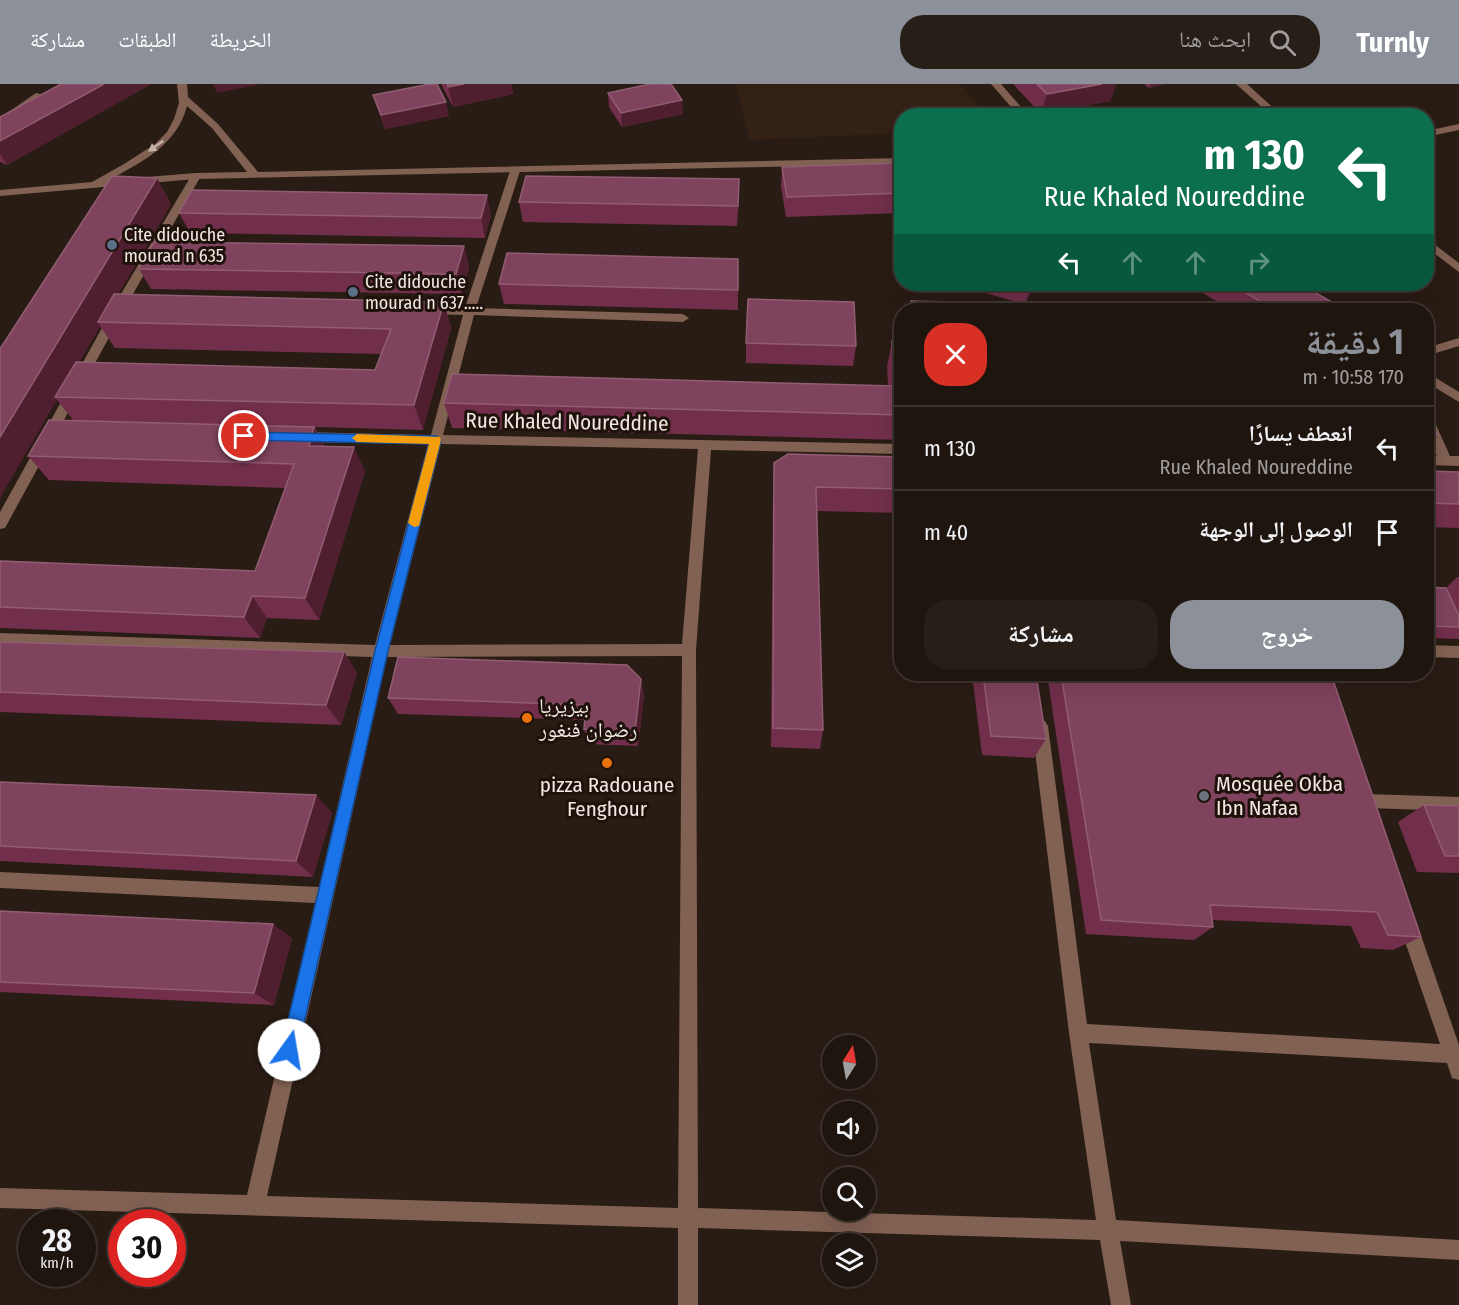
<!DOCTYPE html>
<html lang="ar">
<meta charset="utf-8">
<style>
body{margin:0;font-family:"Fira Sans Condensed","Noto Naskh Arabic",sans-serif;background:#271e18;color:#f1f3f6;direction:rtl;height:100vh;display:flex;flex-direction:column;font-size:22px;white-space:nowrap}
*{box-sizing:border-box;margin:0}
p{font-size:20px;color:#a19f9e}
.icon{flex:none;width:33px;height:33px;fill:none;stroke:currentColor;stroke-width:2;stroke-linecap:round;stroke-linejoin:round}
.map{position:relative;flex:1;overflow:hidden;direction:ltr}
.side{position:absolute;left:894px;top:219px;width:540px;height:378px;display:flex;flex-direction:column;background:#1f150f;border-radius:24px;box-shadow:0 6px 24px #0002,0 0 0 2px #3c342f;direction:rtl}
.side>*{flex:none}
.guide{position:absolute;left:894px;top:24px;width:540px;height:183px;border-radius:24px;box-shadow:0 6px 24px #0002,0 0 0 2px #3c342f;direction:rtl;background:#0b6e4f;color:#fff;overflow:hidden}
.needle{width:39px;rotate:11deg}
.fabs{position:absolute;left:822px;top:951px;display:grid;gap:12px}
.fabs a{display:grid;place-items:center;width:54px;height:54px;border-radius:50%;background:#1f150f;box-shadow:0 6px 24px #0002,0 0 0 2px #3c342f;font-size:30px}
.speed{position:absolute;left:18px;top:1125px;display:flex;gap:12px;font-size:30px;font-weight:700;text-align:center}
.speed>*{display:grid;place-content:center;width:78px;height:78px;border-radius:50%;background:#1f150f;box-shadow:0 6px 24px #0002,0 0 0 2px #3c342f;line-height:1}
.speed small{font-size:15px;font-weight:400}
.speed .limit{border:9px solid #d22;background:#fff;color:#111}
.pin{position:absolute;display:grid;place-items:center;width:51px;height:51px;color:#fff;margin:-26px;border:3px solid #fff;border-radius:50%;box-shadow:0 2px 6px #0007}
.me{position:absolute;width:66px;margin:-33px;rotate:13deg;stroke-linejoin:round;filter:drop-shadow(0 0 4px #0008)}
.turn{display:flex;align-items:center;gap:21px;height:126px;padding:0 30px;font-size:27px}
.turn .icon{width:78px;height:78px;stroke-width:2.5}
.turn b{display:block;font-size:42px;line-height:51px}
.lanes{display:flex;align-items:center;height:57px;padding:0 30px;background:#0003;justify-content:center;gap:30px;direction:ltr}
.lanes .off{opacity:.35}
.round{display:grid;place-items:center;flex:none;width:63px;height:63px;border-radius:24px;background:#271e18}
.summary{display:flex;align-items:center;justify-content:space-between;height:102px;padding:0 30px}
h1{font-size:36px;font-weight:700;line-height:45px;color:#8c9099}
.cta{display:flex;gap:12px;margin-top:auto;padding:12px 30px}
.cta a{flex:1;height:69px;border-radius:24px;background:#8c9099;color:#fff;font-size:24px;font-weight:700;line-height:69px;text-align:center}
.cta a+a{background:#271e18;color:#f1f3f6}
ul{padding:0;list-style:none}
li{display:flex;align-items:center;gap:18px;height:84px;padding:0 30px;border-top:2px solid #3c342f}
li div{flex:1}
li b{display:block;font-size:22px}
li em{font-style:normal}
header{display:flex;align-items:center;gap:36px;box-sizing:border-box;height:84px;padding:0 30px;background:#8c9099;color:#fff}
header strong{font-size:28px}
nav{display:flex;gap:33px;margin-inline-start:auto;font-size:21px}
.search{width:420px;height:54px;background:#271e18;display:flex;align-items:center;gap:15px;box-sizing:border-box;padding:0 21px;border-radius:24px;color:#a19f9e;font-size:22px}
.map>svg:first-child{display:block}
.built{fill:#342115}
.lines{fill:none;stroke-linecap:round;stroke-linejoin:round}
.service{fill:#816152;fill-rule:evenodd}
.minor{fill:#816152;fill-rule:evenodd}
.tertiary{fill:#816152;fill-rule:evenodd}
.wall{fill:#722f4c;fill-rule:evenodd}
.shaded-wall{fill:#4f1f2f}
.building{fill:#7f435d;stroke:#915d72;stroke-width:1.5}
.oneway{fill:#c5b3a9}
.route{fill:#1a73e8;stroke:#114b97;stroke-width:1.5}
.slow{fill:#f59e0b}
.service-dot{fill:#5c6f8a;stroke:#1f120b;stroke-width:2}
.food-dot{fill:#e8710a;stroke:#1f120b;stroke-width:2}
.worship-dot{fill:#6b7280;stroke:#1f120b;stroke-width:2}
.labels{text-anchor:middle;stroke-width:6;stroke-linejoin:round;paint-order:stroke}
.far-poi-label{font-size:18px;fill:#f2e9e3;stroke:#1f120b;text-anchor:start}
.street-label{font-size:21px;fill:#f2e9e3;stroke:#1f120b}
.poi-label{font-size:21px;fill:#f2e9e3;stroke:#1f120b;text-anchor:start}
</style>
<header>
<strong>Turnly</strong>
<div class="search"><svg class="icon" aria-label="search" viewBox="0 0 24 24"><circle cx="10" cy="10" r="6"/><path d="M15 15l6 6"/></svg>ابحث هنا</div>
<nav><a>الخريطة</a><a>الطبقات</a><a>مشاركة</a></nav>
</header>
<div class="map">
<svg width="1459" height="1221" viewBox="0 0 1459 1221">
<rect width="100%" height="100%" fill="#291c14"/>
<path class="built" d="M736,0h224l25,31 -83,1 -1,17 -152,7z"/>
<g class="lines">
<path class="service" d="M36,9l8,2 -44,30v-7z"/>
<path class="minor" d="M1236,0h11l35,32h-10z
M515,84l5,3 -44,137 207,6 6,4 -6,4 -209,-7 -31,120 459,9v10l-191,-4 -15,200 2,558 398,12 -27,-187 -37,-307 3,-5 5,-2 5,2 3,5 39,298 353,20 -42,-123 3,-6 6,-2 6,2 3,6 43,124v35l-7,-2 -5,-15 -358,-20 27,177 343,20v20l-339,-19 11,64h-20l-11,-65 -402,-12v77h-20v-77l-678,-20v-20l247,7 68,-292 -315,-15v-16l319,15 53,-230 -372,-12v-12l375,12 53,-201 -127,-2 -6,-5 6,-5 130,3 32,-120 -38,-1 -6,-4 6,-4 40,2 45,-137zM441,360l257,5 -16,195 -292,1zM682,572l-4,552 -411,-12 120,-539z
M196,89l5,3 -71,123 -125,229 -5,1v-17l118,-213 73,-123z
M1426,154l33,25v9l-33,-25z
M1459,254v8l-33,10v-8z
M1426,328l6,4 18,40h9v10l-33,-1v-10l11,1 -11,-24z
M1426,561l33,1v12l-33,-1z
M1367,710l92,3v14l-92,-3 -6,-2 -2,-5 2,-5z"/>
<path class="tertiary" d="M177,0h10l1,13 30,27 40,48 644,-14v6l-706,15 -196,17v-6l92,-8 32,-18 31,-20 12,-12 7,-13 5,-16zM187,22l25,22 35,44 -51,1 -87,7c33,-18 68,-35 78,-74z
M991,0h10l28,32h-10z
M1459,40v6l-33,7v-6z
M1426,288l33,20v10l-33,-20z"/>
</g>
<path class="wall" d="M61,0h90l-144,81 -7,-3v-45z
M441,0h70l2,10 -60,13z
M1013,0h103l-6,17 -69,13z
M1144,0h21l-16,4z
M608,9l75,21 -61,13 -13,-20z
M373,11l76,21 -64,13z
M902,79v50l-116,4 -5,-30 1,-20z
M739,116l-2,26 -214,-4 -4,-20z
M171,120l-53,90 326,8 7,26 -28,102 -108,-3 9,19 41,25 -46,149 -52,-2 -7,20 -260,-10v-67l255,10 30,-83 -236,-8 -21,-24 45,-36 -16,-20 -57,-51zM100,242l15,22 266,6 -6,16 -296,-8z
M179,129l312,2 -6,23 -295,-5z
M464,162l5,21 -7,27 -311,-5 -12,-20z
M738,175v51l-234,-6 -5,-20z
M988,200h47l-10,20 57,6h-173l2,-9 112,3 -37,-11z
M1188,200h112l46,26h-115z
M892,257l10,1v98l-450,-12 -8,-25 444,-17 -1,-19z
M746,259l110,3 -3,20 -107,-3z
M1426,328l12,23 -12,14z
M902,373v56l-85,-2 6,219 -3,19 -49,-2 2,-260 1,-24z
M1426,387l33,1v56l-33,-1z
M1457,493h2v62l-33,-1v-51l20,1z
M0,558l344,10 13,21 -16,52 -341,-13z
M972,590h64l10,65 -12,19 -52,-3z
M1047,590h284l90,263 -28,13 -32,-2 -10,-22 -139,-6 1,7 -19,13 -108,-6z
M641,595l3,16 -6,51 -50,-2 -4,-15 1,-9 -187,-6 -10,-16z
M0,698l316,13 16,18 -19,64 -313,-16z
M1424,721l35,1v67l-42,-1 -19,-50z
M0,827l292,27 -18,67 -274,-13z"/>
<path class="shaded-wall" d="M104,0h47l-144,81 -7,-11v-13z
M213,0h48l-44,9z
M464,0h47l2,10 -60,13 -5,-20z
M1102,0h14l-6,17 -69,13 6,-20z
M1151,0h14l-16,4z
M682,16l1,14 -61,13 -1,-14z
M446,18l3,14 -64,13 -4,-14z
M157,94l14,26 -69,118h-4l2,4 -41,71h-4l2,3 -57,98v-61z
M739,95v21l-2,26 1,-20z
M487,111l4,20 -6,23 -4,-20z
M464,162l5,21 -7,27 -6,-20z
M1031,200h4l-10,21z
M444,218l7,26 -28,102 -9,-25z
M314,343l12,24 -17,-5z
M354,363l11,24 -46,149 -14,-22z
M252,512l15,22 -7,20 -16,-21z
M344,568l13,21 -16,52 -15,-20z
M641,595l3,16 -6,51 -3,-15z
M316,711l16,18 -19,64 -17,-16z
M273,840l19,14 -18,67 -20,-12z"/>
<path class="building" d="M61,0h43l-104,57v-24z
M430,0h7l9,18 -65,13 -8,-20z
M447,0h17l-16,3z
M650,0h21l11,16 -61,13 -13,-20z
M1037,0h65l-55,10z
M902,79v30l-115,4 -5,-30z
M112,92l45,2 -157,259v-88z
M526,92l213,3 -1,27 -219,-4z
M192,106l295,5 -6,23 -302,-5z
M154,158l310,4 -8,28 -317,-5z
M507,169l231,6v31l-239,-6z
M1231,200h69l46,26h-71z
M114,210l330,8 -30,103 -359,-8 21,-35 299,8 16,-41 -293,-7z
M748,215l106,3 2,44 -110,-3z
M911,217l170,4 1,5h-170z
M1101,224l94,2h-93z
M892,257l10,1v73l-458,-12 8,-29 443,12z
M1426,328l12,23h-12z
M49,336l265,7 -5,19 45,1 -49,151 -53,-2 -8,21 -244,-10v-46l255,10 39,-107 -266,-8z
M788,370l114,3v32l-86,-2 7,243 -50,-2 1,-265z
M1426,387l33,1v32l-33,-1z
M1426,503l20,1 13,28v11l-33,-1z
M0,558l344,10 -18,53 -326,-13z
M398,573l229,8 14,14 -6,52 -51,-2 2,-24 -198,-7z
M983,590h53l10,65 -55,-3z
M1061,590h270l90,263 -33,-2 -11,-23 -167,-7 3,22 -112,-7z
M0,698l316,13 -20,66 -296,-15z
M1424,721l35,1v50h-14z
M0,827l273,13 -19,69 -254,-11z"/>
<defs><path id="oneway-solid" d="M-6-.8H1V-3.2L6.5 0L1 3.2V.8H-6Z" transform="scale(1.5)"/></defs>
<use class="oneway" href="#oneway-solid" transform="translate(156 62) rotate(144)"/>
<path class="route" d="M244,348l192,4 5,4 -53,211 -90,399 -3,6 -6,2 -6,-2 -2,-6 94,-399 54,-207 -185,-4 -6,-4z"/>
<path class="slow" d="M357,350l83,3 1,3 -22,86 -5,1 -6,-4 21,-79 -72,-2 -5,-4z"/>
<g class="service-dot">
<circle cx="112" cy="161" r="6"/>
<circle cx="353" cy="208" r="6"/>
</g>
<g class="food-dot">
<circle cx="527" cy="634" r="6"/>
<circle cx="607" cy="679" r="6"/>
</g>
<circle class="worship-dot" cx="1204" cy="712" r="6"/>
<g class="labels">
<g class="far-poi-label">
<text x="124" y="157">Cite didouche<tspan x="124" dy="21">mourad n 635</tspan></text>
<text x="365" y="204">Cite didouche<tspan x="365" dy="21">mourad n 637.....</tspan></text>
</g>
<g class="street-label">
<text transform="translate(567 338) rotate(1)" y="7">Rue Khaled Noureddine</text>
</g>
<g class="poi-label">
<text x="539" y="629">بيزيريا<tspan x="539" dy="24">رضوان فنغور</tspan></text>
<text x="1216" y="707">Mosquée Okba<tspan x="1216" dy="24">Ibn Nafaa</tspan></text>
<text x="607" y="708" text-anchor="middle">pizza Radouane<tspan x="607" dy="24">Fenghour</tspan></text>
</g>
</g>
</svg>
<div class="fabs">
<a><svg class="needle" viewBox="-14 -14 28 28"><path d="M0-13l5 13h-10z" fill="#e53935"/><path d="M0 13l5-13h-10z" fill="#a19f9e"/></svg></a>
<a><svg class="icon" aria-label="sound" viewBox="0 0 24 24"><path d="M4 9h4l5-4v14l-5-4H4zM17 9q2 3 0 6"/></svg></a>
<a><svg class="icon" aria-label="search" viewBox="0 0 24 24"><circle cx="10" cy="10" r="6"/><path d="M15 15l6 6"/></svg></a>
<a><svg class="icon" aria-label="layers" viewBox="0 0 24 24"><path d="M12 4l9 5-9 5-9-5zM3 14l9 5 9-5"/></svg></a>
</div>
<div class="speed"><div>28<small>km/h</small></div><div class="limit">30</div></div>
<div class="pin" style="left:244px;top:352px;background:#d93025"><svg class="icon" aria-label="arrive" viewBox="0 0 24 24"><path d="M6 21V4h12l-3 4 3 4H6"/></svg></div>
<svg class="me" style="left:289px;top:966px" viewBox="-20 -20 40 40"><circle r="19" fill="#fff"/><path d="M0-13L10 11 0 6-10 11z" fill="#1a73e8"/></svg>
<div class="guide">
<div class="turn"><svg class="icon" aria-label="left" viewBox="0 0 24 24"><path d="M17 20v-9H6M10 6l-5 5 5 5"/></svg><div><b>130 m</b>Rue Khaled Noureddine</div></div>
<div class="lanes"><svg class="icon" aria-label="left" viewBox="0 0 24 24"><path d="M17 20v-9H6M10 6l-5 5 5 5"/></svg><svg class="icon off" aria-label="ahead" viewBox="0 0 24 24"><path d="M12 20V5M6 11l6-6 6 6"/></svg><svg class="icon off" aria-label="ahead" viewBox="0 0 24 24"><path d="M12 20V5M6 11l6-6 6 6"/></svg><svg class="icon off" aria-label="right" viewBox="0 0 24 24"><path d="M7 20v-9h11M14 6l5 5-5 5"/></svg></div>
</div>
<section class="side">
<div class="summary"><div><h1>1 دقيقة</h1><p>170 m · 10:58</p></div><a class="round" style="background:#d93025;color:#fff"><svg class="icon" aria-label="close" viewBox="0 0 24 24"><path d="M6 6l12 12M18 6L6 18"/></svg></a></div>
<ul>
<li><svg class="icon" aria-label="left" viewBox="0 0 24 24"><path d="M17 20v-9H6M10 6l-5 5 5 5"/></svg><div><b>انعطف يسارًا</b><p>Rue Khaled Noureddine</p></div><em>130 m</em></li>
<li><svg class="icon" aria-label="arrive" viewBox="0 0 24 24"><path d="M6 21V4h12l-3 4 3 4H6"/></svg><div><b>الوصول إلى الوجهة</b></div><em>40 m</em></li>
</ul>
<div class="cta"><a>خروج</a><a>مشاركة</a></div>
</section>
</div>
